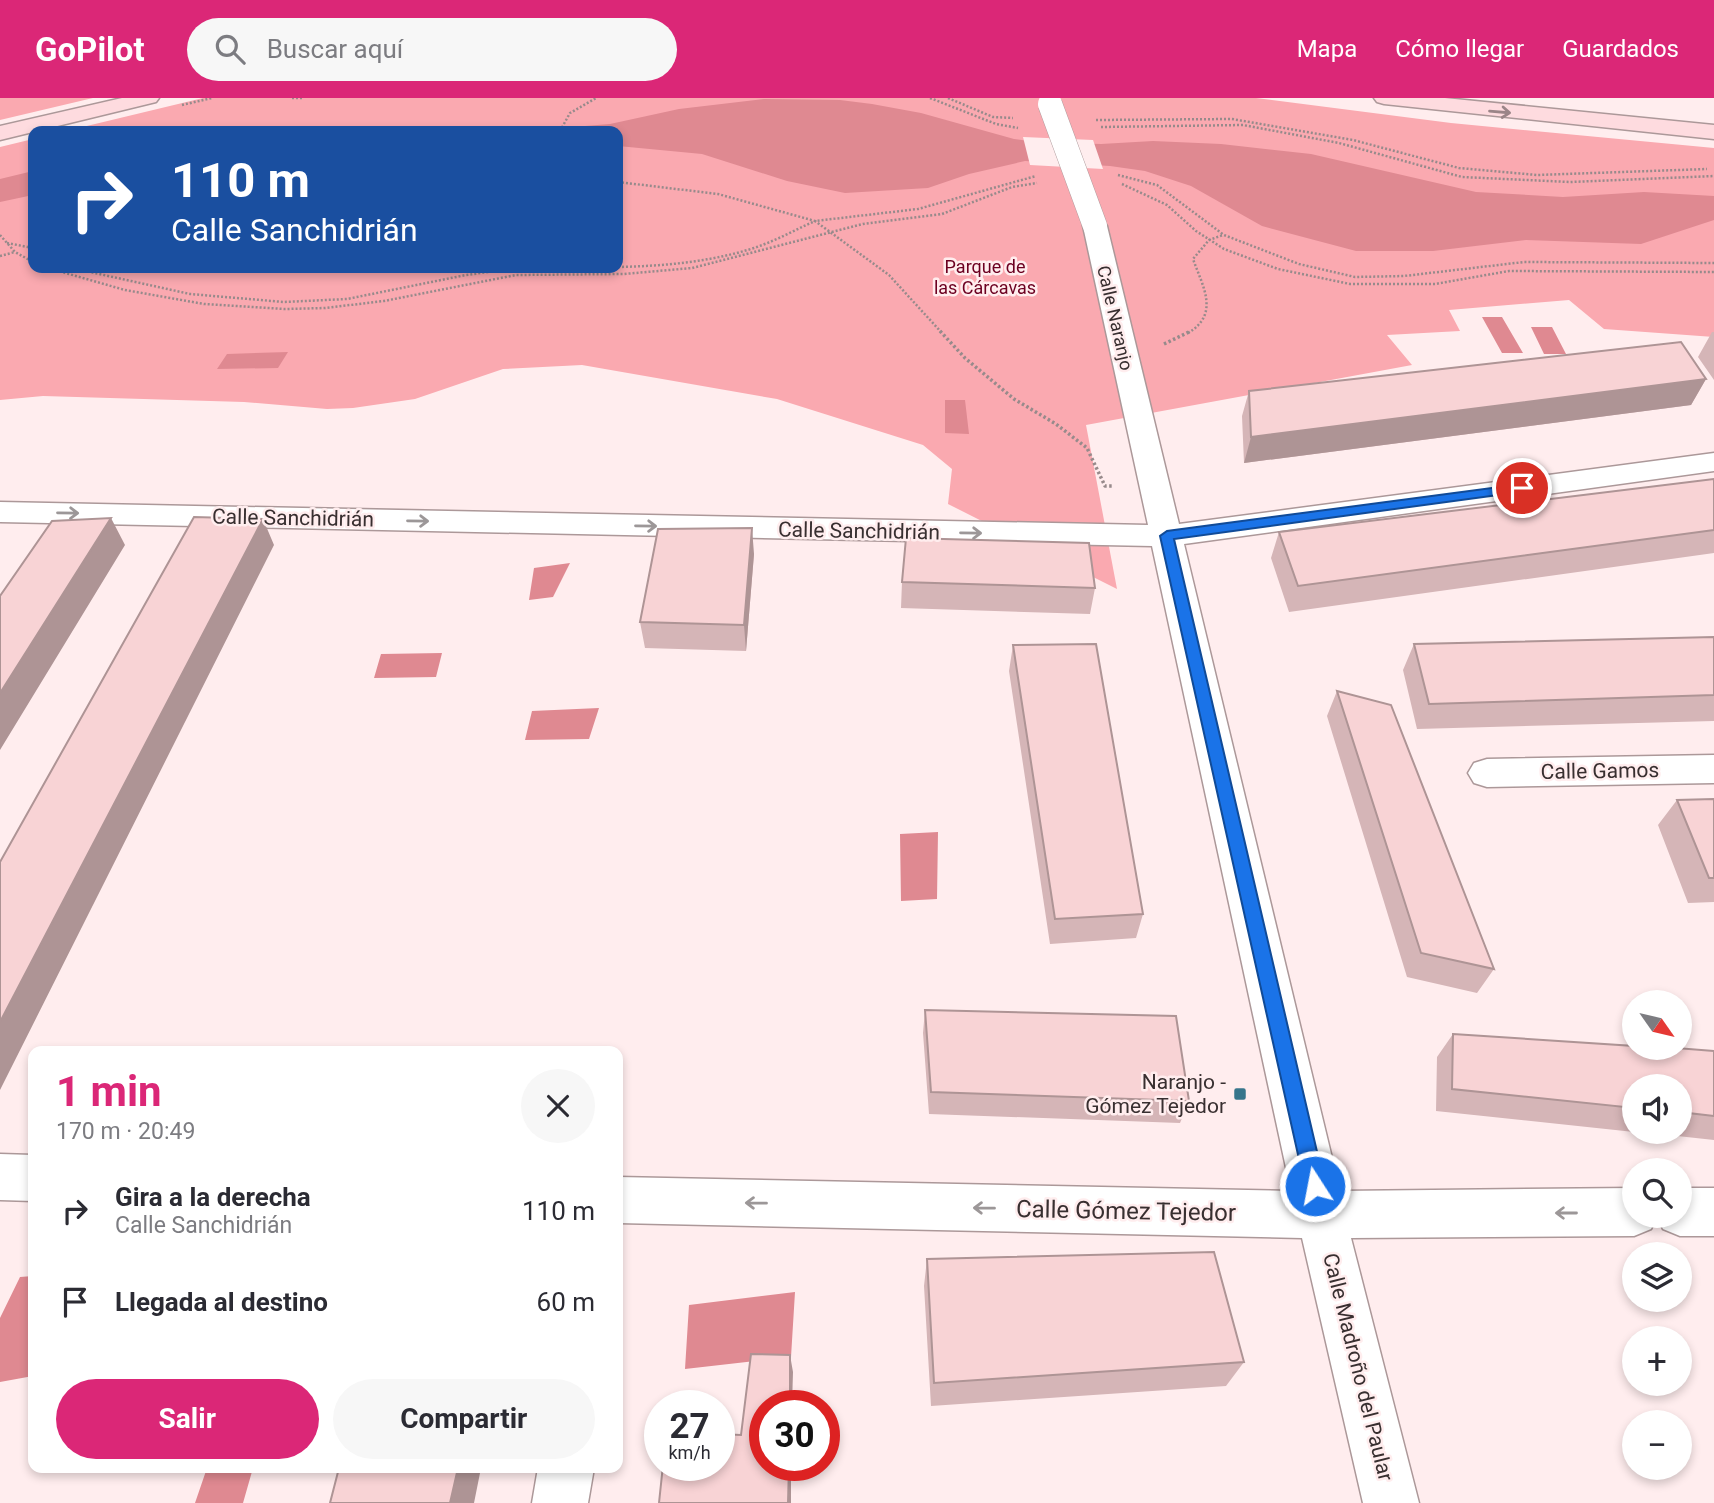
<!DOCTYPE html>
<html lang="es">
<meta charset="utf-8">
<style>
body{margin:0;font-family:Roboto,sans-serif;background:#f7f7f7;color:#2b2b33;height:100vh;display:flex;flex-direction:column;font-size:26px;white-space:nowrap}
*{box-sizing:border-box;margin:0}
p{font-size:23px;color:#7c7c81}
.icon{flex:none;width:38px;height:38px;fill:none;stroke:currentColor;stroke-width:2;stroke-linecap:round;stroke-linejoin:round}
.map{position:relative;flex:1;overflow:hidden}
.sheet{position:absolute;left:28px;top:948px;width:595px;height:427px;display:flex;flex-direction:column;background:#fff;border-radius:14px;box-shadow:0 4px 10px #0003}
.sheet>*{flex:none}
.guide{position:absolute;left:28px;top:28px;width:595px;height:147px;border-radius:14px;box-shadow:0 4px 10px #0003;background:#1a4fa0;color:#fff;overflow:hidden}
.needle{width:46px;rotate:124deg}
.tools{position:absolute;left:1622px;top:892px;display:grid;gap:14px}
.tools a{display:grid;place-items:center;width:70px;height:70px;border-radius:50%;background:#fff;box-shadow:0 4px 10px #0003;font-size:35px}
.speed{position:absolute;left:644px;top:1292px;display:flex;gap:14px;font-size:35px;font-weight:700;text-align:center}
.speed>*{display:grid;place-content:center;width:91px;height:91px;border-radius:50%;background:#fff;box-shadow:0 4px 10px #0003;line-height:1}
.speed small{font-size:18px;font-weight:400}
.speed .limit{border:10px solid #d22;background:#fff;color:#111}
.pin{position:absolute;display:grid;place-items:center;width:60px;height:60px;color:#fff;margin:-30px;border:4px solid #fff;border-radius:50%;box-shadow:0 2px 7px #0007}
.me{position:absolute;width:77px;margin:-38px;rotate:349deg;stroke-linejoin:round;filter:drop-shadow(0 0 5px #0008)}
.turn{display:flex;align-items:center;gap:24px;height:147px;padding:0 28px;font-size:32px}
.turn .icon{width:91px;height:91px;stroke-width:2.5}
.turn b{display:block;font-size:49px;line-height:60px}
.round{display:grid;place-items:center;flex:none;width:74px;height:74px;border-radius:37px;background:#f7f7f7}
.headline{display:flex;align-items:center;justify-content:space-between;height:119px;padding:0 28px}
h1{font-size:42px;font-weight:700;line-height:52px;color:#db2777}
.action{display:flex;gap:14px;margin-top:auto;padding:14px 28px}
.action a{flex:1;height:80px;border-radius:42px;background:#db2777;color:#fff;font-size:28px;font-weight:700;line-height:80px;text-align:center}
.action a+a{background:#f7f7f7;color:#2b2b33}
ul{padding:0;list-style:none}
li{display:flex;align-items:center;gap:21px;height:91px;padding:0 28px}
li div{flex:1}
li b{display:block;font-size:26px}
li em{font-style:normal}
header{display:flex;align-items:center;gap:42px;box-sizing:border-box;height:98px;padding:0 35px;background:#db2777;color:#fff}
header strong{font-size:33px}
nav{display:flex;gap:38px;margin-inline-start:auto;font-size:24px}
.search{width:490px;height:63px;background:#f7f7f7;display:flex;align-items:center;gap:18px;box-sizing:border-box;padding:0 24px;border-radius:38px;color:#7c7c81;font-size:26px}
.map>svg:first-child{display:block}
.green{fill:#faa9b0}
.water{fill:#df8991}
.pier{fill:#ffedee}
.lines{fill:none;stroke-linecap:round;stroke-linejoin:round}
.minor-casing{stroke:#ac9899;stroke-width:3}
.secondary-casing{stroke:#ac9899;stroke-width:3}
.path-far1{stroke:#978a8b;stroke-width:2.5;stroke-dasharray:2 2;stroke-linecap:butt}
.path{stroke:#978a8b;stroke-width:3.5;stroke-dasharray:2.5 2.5;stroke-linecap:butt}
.minor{fill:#fff;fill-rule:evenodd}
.secondary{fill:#fedbdf;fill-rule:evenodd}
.minor-bridge-casing{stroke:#ac9899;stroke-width:25;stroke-linecap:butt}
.minor-bridge{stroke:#fff;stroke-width:24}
.wall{fill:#d5b5b7}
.shaded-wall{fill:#ae9495}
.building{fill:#f8d3d5;stroke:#ae9495;stroke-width:2}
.oneway{stroke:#9b8588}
.oneway2{stroke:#9c9798}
.route{fill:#1a73e8;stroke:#114b97;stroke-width:2}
.poi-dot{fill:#37758b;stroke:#ffedee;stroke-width:2.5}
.labels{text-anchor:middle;stroke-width:5;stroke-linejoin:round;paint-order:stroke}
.far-park-label{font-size:18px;fill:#6c0021;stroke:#ffedee}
.far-street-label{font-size:18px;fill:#382f30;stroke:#ffedee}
.street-label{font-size:21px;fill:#382f30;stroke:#ffedee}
.poi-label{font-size:21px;fill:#382f30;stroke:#ffedee;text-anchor:end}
.near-street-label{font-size:24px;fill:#382f30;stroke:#ffedee}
</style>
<header>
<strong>GoPilot</strong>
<div class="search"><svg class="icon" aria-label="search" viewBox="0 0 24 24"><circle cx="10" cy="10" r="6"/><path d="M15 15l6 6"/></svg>Buscar aquí</div>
<nav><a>Mapa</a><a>Cómo llegar</a><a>Guardados</a></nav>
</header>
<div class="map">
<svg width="1714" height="1405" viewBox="0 0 1714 1405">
<rect width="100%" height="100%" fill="#ffedee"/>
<path class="green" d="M0,0h93l-93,22z
M203,0h1053l195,25 263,25v189l-110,-8 -35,-29 -120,10 11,21 -73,4 25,30 -326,60 31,164 -169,-85 4,-35 -29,-24 -146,-46 -195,-34 -79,4 -88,30 -62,9 -26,1 -83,-7 -201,-6 -43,4v-253l33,-8v129h585v-137h-552z"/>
<path class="water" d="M764,1l76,1 32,4 49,9 93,26 23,3 64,2 52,-3 68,3 90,10 165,38 87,5 81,-5 70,4v24l-73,24 -115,-4 -93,11h-77l-94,-25 -71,-40 -46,-15 -35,-5 -85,-5 -56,13 -41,14 -83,5 -58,-12 -85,-27 -84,-8v-15h-95l87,-7 69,-15z
M33,73v24l-33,7v-23z
M1482,219h20l21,36h-21z
M1531,229h21l14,27h-22z
M288,254l-10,16 -61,1 10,-15z
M945,302h20l4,34 -24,-1z
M570,465l-17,34 -24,3 5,-32z
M442,555l-6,24 -62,1 7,-24z
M599,610l-10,31 -64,1 7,-29z
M938,734l-1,67 -36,2 -1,-67z
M33,1178v100l-33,6v-64l20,-41z
M795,1194l-4,65 -106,12 4,-64z
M207,1370h46l-10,35h-48z"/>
<path class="pier" d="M1023,39l70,3 10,29 -73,-4z"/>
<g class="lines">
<g class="minor-casing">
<path id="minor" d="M1095,121l9,2 3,5 72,298 535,-71v18l-530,73 156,647 294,-3v28h23l-6,13 -17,7 -283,2 68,265h-56l-61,-265 -684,-15v-46l673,14 -139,-645 -1152,-24v-20l1148,23 -65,-299 3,-5z
M1714,657v28l-227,4 -13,-4 -6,-10 6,-10 13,-4z
M0,1056l33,1v46l-33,-1z
M1680,1090h34v48h-34l-17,-7 -6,-13h23z
M538,1370h56l-6,35h-56z"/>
</g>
<g class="secondary-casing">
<path id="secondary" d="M122,0h37l-3,4 -156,38v-14z
M1374,0h71l269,27v14l-330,-35 -7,-2z"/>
</g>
<path class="path-far1" d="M292,0h10
M930,0l66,26 22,4
M948,0l45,19 20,1
M182,7l30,-7
M1096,22l136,-1 121,21 106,28 78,7 170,-6
M1101,29l142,-2 96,18 123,34 108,5 144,-6
M560,33l10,-18 26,-15
M1118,77l39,10 67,50 75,29 56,13 49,-1 120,-14 190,1
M618,84l100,12 97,27 103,-12 118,-33
M1122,86l45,21 29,26 28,18 54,20 72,15h85l74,-13 205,1
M0,137l15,17 18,10
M7,145l26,5
M0,158l15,-4
M618,169c46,-1 92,-5 136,-19 21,-7 41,-18 61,-27l74,54 53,58
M48,170l77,22 79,14 81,5 40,-1 59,-7 132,-26 108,-1 68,-6 171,-44 79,-10 70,-27 25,-4
M72,170l118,26 94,8 63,-3 119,-24 53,-7
M1188,235c32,-19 15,-46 5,-74l16,-19 14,-5"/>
<path class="path" d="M940,233l25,27 49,41 42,25 31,24 18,38h8
M1164,246l27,-13"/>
<use href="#minor" class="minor"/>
<use href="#secondary" class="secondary"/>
<g class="minor-bridge-casing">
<path id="minor-bridge" d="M1050,6l45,122"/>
</g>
<use href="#minor-bridge" class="minor-bridge"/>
</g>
<path class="wall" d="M1712,234h2v48l-16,-23z
M1706,281l-15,26 -447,58 -2,-47 7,-25z
M1714,381v74l-425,59 -18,-54 8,-26z
M754,456l-8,97 -101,-3 -5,-26z
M902,484l193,6 -5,26 -189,-6z
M1714,539v84l-297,8 -14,-59 11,-26z
M1013,547l130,269 -7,24 -86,6 -41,-273z
M1337,593l157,278 -17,24 -70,-16 -80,-261z
M1714,701v103l-26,1 -30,-78 19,-25z
M925,912l264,91 -9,22 -251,-9 -6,-81z
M1453,936l261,17v89l-73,-8h39v-45h-46v45l-198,-21 1,-54z
M927,1161l317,103 -18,24 -295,20 -7,-120z"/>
<path class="shaded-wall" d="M1706,281l-15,26 -447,58 7,-26z
M111,420l14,27 -125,205v-57z
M263,421l11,26 -274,545v-68z
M752,430l2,26 -8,97 -2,-26z
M790,1257l3,17 -1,33h-2z
M789,1367h2v38h-3z
M458,1370h23l-7,35h-24z"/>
<path class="building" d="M1681,244l25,37 -455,58 -2,-46z
M1714,381v51l-416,56 -19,-54z
M194,419l69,2 -263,503v-160z
M111,420l-111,175v-97l52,-75z
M752,430l-8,97 -104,-3 18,-93z
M906,440l183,5 6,45 -193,-6z
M1714,539v58l-285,9 -15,-60z
M1096,546l47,270 -88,5 -42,-274z
M1337,593l54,14 103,264 -73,-16z
M1714,701v79h-5l-32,-78z
M925,912l251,6 13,85 -258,-9z
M1453,936l181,12v2h42l38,3v65l-34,-4v-25h-46v21l-182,-19z
M1214,1154l30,110 -310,21 -7,-124z
M751,1256l39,1v50h-25v60h24l-1,38h-129l4,-38h56v-31l22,1z
M339,1370h119l-8,35h-120z"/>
<defs><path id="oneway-shaft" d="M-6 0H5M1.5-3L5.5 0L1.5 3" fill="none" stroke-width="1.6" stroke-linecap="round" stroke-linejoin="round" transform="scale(1.75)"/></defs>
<use class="oneway" href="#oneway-shaft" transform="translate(1500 14) rotate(5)"/>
<g class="oneway2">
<use href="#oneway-shaft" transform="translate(68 415) rotate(1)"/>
<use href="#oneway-shaft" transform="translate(418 423) rotate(1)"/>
<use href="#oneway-shaft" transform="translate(646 428) rotate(1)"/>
<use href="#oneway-shaft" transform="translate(971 435) rotate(1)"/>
<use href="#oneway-shaft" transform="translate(756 1105) rotate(-179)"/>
<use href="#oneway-shaft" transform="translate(984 1110) rotate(-179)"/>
<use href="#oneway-shaft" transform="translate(1566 1115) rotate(180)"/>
</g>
<path class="route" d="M1522,386l7,4 -2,3 -353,48 151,647 -3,7 -7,3 -7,-3 -3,-7 -145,-650 7,-5z"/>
<rect class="poi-dot" x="1233" y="989" width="14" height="14" rx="3.5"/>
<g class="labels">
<g class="far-park-label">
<text x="985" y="175">Parque de<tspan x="985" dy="21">las Cárcavas</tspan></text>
</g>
<g class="far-street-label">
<text transform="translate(1115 220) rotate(77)" y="6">Calle Naranjo</text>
</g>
<g class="street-label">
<text transform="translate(293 420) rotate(1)" y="7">Calle Sanchidrián</text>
<text transform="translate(859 433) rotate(1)" y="7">Calle Sanchidrián</text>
<text transform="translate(1600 673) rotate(-1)" y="7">Calle Gamos</text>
<text transform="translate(1358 1269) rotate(76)" y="7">Calle Madroño del Paular</text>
</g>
<g class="poi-label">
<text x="1226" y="991">Naranjo -<tspan x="1226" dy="24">Gómez Tejedor</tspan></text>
</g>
<g class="near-street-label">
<text transform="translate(1126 1113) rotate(1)" y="8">Calle Gómez Tejedor</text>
</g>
</g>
</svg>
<div class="tools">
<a><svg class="needle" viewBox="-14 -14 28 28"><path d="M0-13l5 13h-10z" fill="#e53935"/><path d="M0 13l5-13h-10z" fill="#7c7c81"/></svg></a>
<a><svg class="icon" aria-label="sound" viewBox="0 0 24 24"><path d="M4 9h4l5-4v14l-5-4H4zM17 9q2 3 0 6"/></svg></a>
<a><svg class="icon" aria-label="search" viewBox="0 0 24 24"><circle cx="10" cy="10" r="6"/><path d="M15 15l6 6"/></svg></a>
<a><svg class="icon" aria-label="layers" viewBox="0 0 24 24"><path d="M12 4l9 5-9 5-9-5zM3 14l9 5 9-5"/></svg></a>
<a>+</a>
<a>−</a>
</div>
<div class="speed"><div>27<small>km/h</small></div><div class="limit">30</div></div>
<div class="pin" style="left:1522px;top:390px;background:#d93025"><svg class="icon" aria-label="arrive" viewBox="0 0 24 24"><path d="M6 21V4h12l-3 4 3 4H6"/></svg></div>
<svg class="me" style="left:1315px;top:1088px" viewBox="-20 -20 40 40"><circle r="17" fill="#1a73e8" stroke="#fff" stroke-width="3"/><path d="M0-11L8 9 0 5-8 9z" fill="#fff"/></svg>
<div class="guide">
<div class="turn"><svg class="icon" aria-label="right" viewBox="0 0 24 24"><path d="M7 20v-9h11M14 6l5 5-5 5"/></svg><div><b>110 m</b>Calle Sanchidrián</div></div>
</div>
<section class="sheet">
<div class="headline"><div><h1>1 min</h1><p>170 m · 20:49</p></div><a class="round"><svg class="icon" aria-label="close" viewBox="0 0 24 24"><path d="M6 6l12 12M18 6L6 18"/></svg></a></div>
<ul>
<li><svg class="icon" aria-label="right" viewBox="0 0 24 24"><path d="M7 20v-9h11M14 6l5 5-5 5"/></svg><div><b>Gira a la derecha</b><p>Calle Sanchidrián</p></div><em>110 m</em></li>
<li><svg class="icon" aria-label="arrive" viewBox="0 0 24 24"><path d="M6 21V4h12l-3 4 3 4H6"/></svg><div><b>Llegada al destino</b></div><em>60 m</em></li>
</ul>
<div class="action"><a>Salir</a><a>Compartir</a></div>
</section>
</div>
